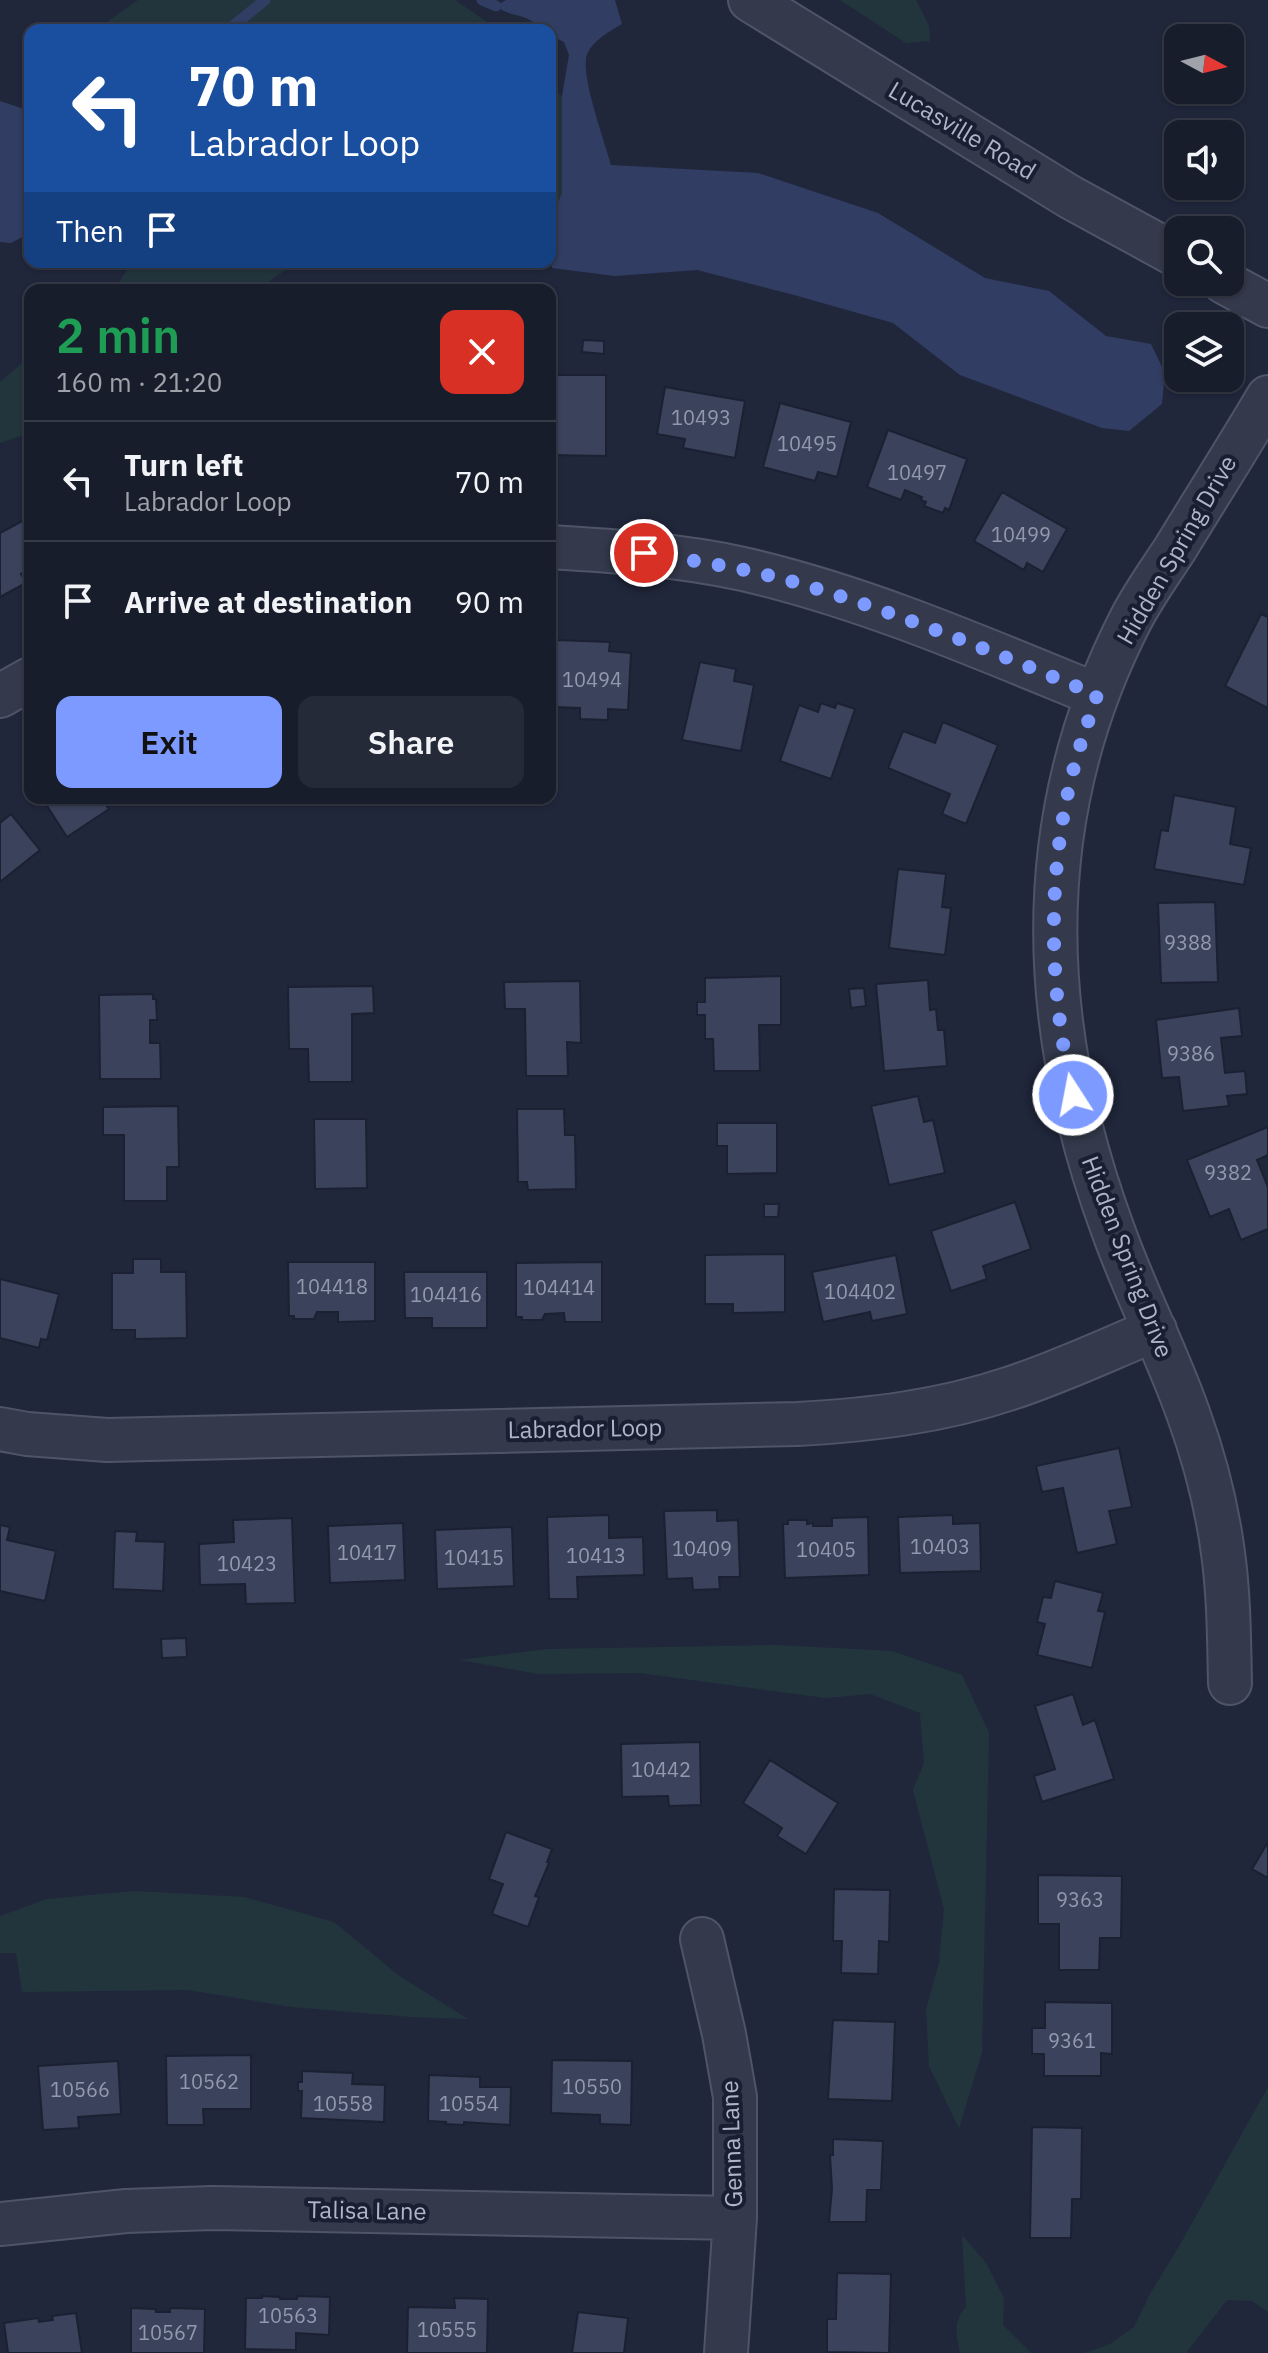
<!DOCTYPE html>
<meta charset="utf-8">
<style>
body{margin:0;font-family:"IBM Plex Sans",sans-serif;background:#252a38;color:#f1f3f6;height:100vh;display:flex;flex-direction:column;font-size:30px;white-space:nowrap}
*{box-sizing:border-box;margin:0}
p{font-size:26px;color:#9fa2a9}
.icon{flex:none;width:44px;height:44px;fill:none;stroke:currentColor;stroke-width:2;stroke-linecap:round;stroke-linejoin:round}
.map{position:relative;flex:1;overflow:hidden}
.side{position:absolute;left:24px;top:284px;width:532px;height:520px;display:flex;flex-direction:column;background:#181d2c;border-radius:16px;box-shadow:0 2px 6px #0004,0 0 0 2px #363b48}
.side>*{flex:none}
.banner{position:absolute;left:24px;top:24px;width:532px;height:244px;border-radius:16px;box-shadow:0 2px 6px #0004,0 0 0 2px #363b48;background:#1a4fa0;color:#fff;overflow:hidden}
.needle{width:52px;rotate:97deg}
.fabs{position:absolute;left:1164px;top:24px;display:grid;gap:16px}
.fabs a{display:grid;place-items:center;width:80px;height:80px;border-radius:16px;background:#181d2c;box-shadow:0 2px 6px #0004,0 0 0 2px #363b48;font-size:40px}
.pin{position:absolute;display:grid;place-items:center;width:68px;height:68px;color:#fff;margin:-34px;border:4px solid #fff;border-radius:50%;box-shadow:0 2px 8px #0007}
.me{position:absolute;width:88px;margin:-44px;rotate:349deg;stroke-linejoin:round;filter:drop-shadow(0 0 6px #0008)}
.turn{display:flex;align-items:center;gap:28px;height:168px;padding:0 32px;font-size:36px}
.turn .icon{width:104px;height:104px;stroke-width:2.5}
.turn b{display:block;font-size:56px;line-height:68px}
.then{display:flex;align-items:center;height:76px;padding:0 32px;background:#0003;gap:16px;font-size:30px}
.round{display:grid;place-items:center;flex:none;width:84px;height:84px;border-radius:16px;background:#252a38}
.overview{display:flex;align-items:center;justify-content:space-between;height:136px;padding:0 32px}
h1{font-size:48px;font-weight:600;line-height:60px;color:#1e9e55}
.action{display:flex;gap:16px;margin-top:auto;padding:16px 32px}
.action a{flex:1;height:92px;border-radius:16px;background:#7c9aff;color:#111;font-size:32px;font-weight:600;line-height:92px;text-align:center}
.action a+a{background:#252a38;color:#f1f3f6}
ul{padding:0;list-style:none}
li{display:flex;align-items:center;gap:24px;height:120px;padding:0 32px;border-top:2px solid #363b48}
li div{flex:1}
li b{display:block;font-size:30px}
li em{font-style:normal}
.map>svg:first-child{display:block}
.green{fill:#22353c}
.water{fill:#313d62}
.lines{fill:none;stroke-linecap:round;stroke-linejoin:round}
.stream{stroke:#313d62;stroke-width:11}
.building{fill:#3b435c;stroke:#1b2132;stroke-width:2}
.minor-casing{stroke:#4f5466;stroke-width:46}
.minor{stroke:#343a4c;stroke-width:42}
.route{stroke:#7c9aff;stroke-width:14;stroke-dasharray:0 25.2}
.labels{text-anchor:middle;stroke-width:8;stroke-linejoin:round;paint-order:stroke}
.number-label{font-size:20px;fill:#9298ad}
.street-label{font-size:24px;fill:#afb4c8;stroke:#191f30}
</style>
<div class="map">
<svg width="1268" height="2353" viewBox="0 0 1268 2353">
<rect width="100%" height="100%" fill="#20273b"/>
<path class="green" d="M138,0h317l32,22 4,8h-395z
M840,0h76l13,26 1,15 -24,2z
M550,88l12,8v97l-12,26z
M133,262h155l-4,9 -28,19h-147l10,-8z
M30,356v77l-30,10v-61z
M776,1645l116,6 70,24 27,58 -7,319 -23,76 -30,-62 -3,-57 13,-46 5,-54 -31,-119 11,-27 -4,-50 -50,-19 -44,4 -186,-25 -102,1 -78,-14 88,-11z
M135,1891l109,6 90,25 64,53 70,44 -57,-2 -119,-10 -104,-17 -166,2 -6,-39h-16v-37l47,-17z
M1268,2087v225l-16,-11 -25,-1 -41,53h-101l25,-9 24,-17 16,-33 27,-44z
M962,2235l24,28 18,35 -1,27 28,28h-71c-4,-18 -7,-32 6,-46z"/>
<path class="water" d="M506,0h109l7,24c-12,7 -34,19 -36,35 -3,23 18,81 25,106l147,8 120,40 107,65 64,13 57,45 45,8 14,29 -3,31 -33,27 -27,-3 -142,-53 -67,-52 -99,-28 -97,-25 -82,6 -63,-8 -2,-49 12,-26v-97l7,-41 -5,-13 -14,-7v-5c-11,0 -14,-8 -24,-12 -13,-5 -18,-3 -30,-12z
M0,101l30,10v122l-19,10 -11,-1z"/>
<g class="lines">
<path class="stream" d="M482,0l14,6
M228,30l37,-30"/>
</g>
<path class="building" d="M583,340l21,1v13l-22,-2z
M550,375h56v81l-56,-1z
M665,387l80,14 -10,57 -52,-10 2,-9 -28,-5z
M780,403l71,19 -14,55 -19,-5 -3,9 -52,-14z
M888,430l79,29 -18,51 -4,-2 -2,5 -19,-7 2,-4 -5,-2 1,-3 -17,-7 -4,10 -34,-13z
M1002,492l65,37 -24,43 -16,-9 -3,7 -50,-29z
M24,520l6,12v37l-9,5 5,9 -26,14v-64z
M1261,614l7,3v91l-43,-22z
M556,640l54,2 -1,9 22,2 -3,57 -20,-1v11l-28,-1v-11l-27,-1z
M700,662l36,7 -2,12 20,4 -13,66 -59,-11z
M821,703l14,5 2,-5 18,6 -24,70 -51,-18 19,-56 19,7z
M943,722l55,23 -32,79 -24,-10 8,-20 -62,-26 15,-37 32,12z
M1174,795l62,12 -6,37 21,4 -7,37 -90,-16 7,-39 7,1z
M42,798h59l8,11 -42,28z
M11,814l29,36 -40,32v-59z
M898,869l48,5 -4,33 9,1 -6,47 -56,-7z
M1215,902l3,80 -57,1 -3,-80z
M781,976v49h-22l1,46h-46l-1,-32h-8v-24h-8v-13h8v-24z
M928,980l2,30 6,-1 2,21h6l3,36 -63,5 -8,-87z
M580,981l1,62 -14,-1 1,34h-42l-1,-67h-20l-1,-27z
M373,986l1,27 -22,1v68h-43l-1,-33h-19l-1,-62z
M864,988l2,18 -15,2 -2,-19z
M153,994v5h3l1,21h-7v23h10l1,36h-61l-1,-84z
M1239,1008l3,28 -21,2 4,35 20,-2 2,23 -20,2 2,10 -46,5 -4,-34 -17,1 -6,-58z
M918,1096l6,26 9,-2 12,53 -56,12 -18,-79z
M178,1106l1,61h-12v34h-43v-66h-21v-28z
M517,1109h47l1,26h10l1,54 -48,1 -1,-8h-9z
M314,1119h52l1,69 -52,1z
M717,1123h60v50l-50,1v-28h-10z
M1268,1127v28l-11,5 11,27v42l-27,11 -12,-31 -19,8 -23,-57z
M1015,1202l16,47 -48,17 4,13 -36,12 -20,-60z
M764,1204h15l-1,13h-14z
M785,1254v58l-52,1v-9h-28v-49z
M896,1255l11,59 -35,7 -2,-9 -47,10 -11,-50z
M133,1259h28v13h25l1,66 -52,1v-9h-23v-57h21z
M288,1262h87v59l-37,1v-10h-21l-3,7h-20v-3h-5z
M602,1262v60h-37l-1,-9 -19,1 -3,6h-20v-3h-6v-54z
M404,1272h83v56h-55v-10h-27z
M0,1279l59,15 -12,46 -6,-1 -2,9 -39,-10z
M1119,1448l13,59 -23,4 8,33 -40,9 -14,-65 -21,4 -6,-26z
M717,1510v11l21,-1 2,57h-21l1,12 -27,1 -1,-12 -25,1 -3,-68z
M609,1515v23l34,-1 1,38 -67,2 1,22h-29l-2,-82z
M953,1515v9l27,-1 1,48 -81,2 -2,-56z
M868,1517l1,58 -84,3 -2,-54h5v-4h19v4l6,-1v3h19v-8z
M292,1518l3,85 -49,1 -1,-20 -45,1 -1,-41 35,-2 -1,-22z
M403,1523l2,57 -75,3 -2,-57z
M0,1525l10,2 -3,13 49,11 -11,50 -45,-10z
M512,1527l2,59 -77,3 -2,-59z
M115,1531l22,1 -1,9 29,1 -2,49 -50,-2z
M1055,1581l48,12 -5,18 7,1 -13,56 -55,-13 8,-31 -8,-2 6,-25 8,1z
M186,1638l1,19 -25,1 -1,-19z
M1073,1694l10,31 12,-5 19,59 -72,23 -8,-26 21,-7 -20,-63z
M700,1742l1,63 -32,1 -1,-10 -46,1 -1,-53z
M770,1760l68,43 -32,51 -29,-18 5,-8 -39,-25z
M506,1832l46,17 -5,13 2,1 -14,33 4,1 -11,30 -36,-13 11,-30 -14,-5z
M1268,1842v36l-16,-9z
M1038,1875l84,1 -1,62h-21l-1,32h-40v-46h-21z
M834,1889l56,1 -1,52 -10,-1 -1,33 -37,-1 1,-32h-9z
M1045,2002l67,1v51l-11,-1v23h-57v-22h-12v-26h13z
M833,2020l62,2 -3,79 -64,-2z
M251,2055v54h-48l1,16h-37l-1,-69z
M552,2060l80,1 -1,64 -31,-1v-9l-49,-2z
M118,2061l3,53 -43,3 1,11 -36,2 -5,-64z
M302,2071l51,2 -1,11 33,1 -1,37 -83,-4 1,-27h-4v-9h4z
M429,2075l51,2v10h31l-1,38 -46,-3v3l-19,-1 1,-2 -18,-1z
M1032,2127l50,1 -1,71h-9l-1,39h-41z
M833,2139l50,2 -2,49h-14l-1,32h-37l3,-33 -2,-34h3z
M837,2273l54,1 -2,79 -62,-1v-33h9z
M262,2296l18,1v2h17v-3l33,1 -1,38 -33,-2v17l-51,-1 1,-51h16z
M454,2298l34,1 -1,54h-80l1,-46 47,1z
M131,2308l24,1 1,3h14v-4l35,1 -1,44h-73z
M578,2312l50,6 -4,35h-52z
M76,2313l6,40h-74l-4,-30 34,-5 1,4 14,-2 -1,-4z"/>
<g class="lines">
<g class="minor-casing">
<path id="minor" d="M750,0l320,197 108,59
M1224,282l44,24
M550,547c65,4 130,8 193,22 122,28 239,79 354,126
M0,696l30,-17
M0,1429l27,5 80,6 690,-16c72,-4 142,-12 211,-35 50,-16 98,-39 147,-59
M1230,1683c-1,-43 -1,-87 -7,-130 -6,-46 -19,-96 -35,-140 -22,-62 -53,-121 -75,-183 -76,-206 -84,-413 18,-611 13,-25 29,-47 44,-70 31,-51 63,-101 93,-152
M702,1939l22,95 11,63v121l-9,135
M0,2224l126,-13 86,-3 523,10"/>
</g>
<use href="#minor" class="minor"/>
</g>
<g class="lines">
<path class="route" d="M644,553c51,8 101,15 150,29 103,30 204,72 303,113 -7,22 -15,43 -21,65 -30,108 -28,226 -3,335"/>
</g>
<g class="labels">
<g class="number-label">
<text x="701" y="425">10493</text>
<text x="807" y="451">10495</text>
<text x="917" y="480">10497</text>
<text x="1021" y="542">10499</text>
<text x="592" y="687">10494</text>
<text x="1188" y="950">9388</text>
<text x="1191" y="1061">9386</text>
<text x="1228" y="1180">9382</text>
<text x="332" y="1294">104418</text>
<text x="559" y="1295">104414</text>
<text x="860" y="1299">104402</text>
<text x="446" y="1302">104416</text>
<text x="940" y="1554">10403</text>
<text x="702" y="1556">10409</text>
<text x="826" y="1557">10405</text>
<text x="367" y="1560">10417</text>
<text x="596" y="1563">10413</text>
<text x="474" y="1565">10415</text>
<text x="247" y="1571">10423</text>
<text x="661" y="1777">10442</text>
<text x="1080" y="1907">9363</text>
<text x="1072" y="2048">9361</text>
<text x="209" y="2089">10562</text>
<text x="592" y="2094">10550</text>
<text x="80" y="2097">10566</text>
<text x="343" y="2111">10558</text>
<text x="469" y="2111">10554</text>
<text x="288" y="2323">10563</text>
<text x="447" y="2337">10555</text>
<text x="168" y="2340">10567</text>
</g>
<g class="street-label">
<text transform="translate(962 131) rotate(31)" y="8">Lucasville Road</text>
<text transform="translate(1177 550) rotate(-60)" y="8">Hidden Spring Drive</text>
<text transform="translate(1127 1257) rotate(69)" y="8">Hidden Spring Drive</text>
<text transform="translate(585 1429) rotate(-1)" y="8">Labrador Loop</text>
<text transform="translate(732 2144) rotate(-92)" y="8">Genna Lane</text>
<text transform="translate(367 2211) rotate(1)" y="8">Talisa Lane</text>
</g>
</g>
</svg>
<div class="fabs">
<a><svg class="needle" viewBox="-14 -14 28 28"><path d="M0-13l5 13h-10z" fill="#e53935"/><path d="M0 13l5-13h-10z" fill="#9fa2a9"/></svg></a>
<a><svg class="icon" aria-label="sound" viewBox="0 0 24 24"><path d="M4 9h4l5-4v14l-5-4H4zM17 9q2 3 0 6"/></svg></a>
<a><svg class="icon" aria-label="search" viewBox="0 0 24 24"><circle cx="10" cy="10" r="6"/><path d="M15 15l6 6"/></svg></a>
<a><svg class="icon" aria-label="layers" viewBox="0 0 24 24"><path d="M12 4l9 5-9 5-9-5zM3 14l9 5 9-5"/></svg></a>
</div>
<div class="pin" style="left:644px;top:553px;background:#d93025"><svg class="icon" aria-label="arrive" viewBox="0 0 24 24"><path d="M6 21V4h12l-3 4 3 4H6"/></svg></div>
<svg class="me" style="left:1073px;top:1095px" viewBox="-20 -20 40 40"><circle r="17" fill="#7c9aff" stroke="#fff" stroke-width="3"/><path d="M0-11L8 9 0 5-8 9z" fill="#fff"/></svg>
<div class="banner">
<div class="turn"><svg class="icon" aria-label="left" viewBox="0 0 24 24"><path d="M17 20v-9H6M10 6l-5 5 5 5"/></svg><div><b>70 m</b>Labrador Loop</div></div>
<div class="then">Then<svg class="icon" aria-label="arrive" viewBox="0 0 24 24"><path d="M6 21V4h12l-3 4 3 4H6"/></svg></div>
</div>
<section class="side">
<div class="overview"><div><h1>2 min</h1><p>160 m · 21:20</p></div><a class="round" style="background:#d93025;color:#fff"><svg class="icon" aria-label="close" viewBox="0 0 24 24"><path d="M6 6l12 12M18 6L6 18"/></svg></a></div>
<ul>
<li><svg class="icon" aria-label="left" viewBox="0 0 24 24"><path d="M17 20v-9H6M10 6l-5 5 5 5"/></svg><div><b>Turn left</b><p>Labrador Loop</p></div><em>70 m</em></li>
<li><svg class="icon" aria-label="arrive" viewBox="0 0 24 24"><path d="M6 21V4h12l-3 4 3 4H6"/></svg><div><b>Arrive at destination</b></div><em>90 m</em></li>
</ul>
<div class="action"><a>Exit</a><a>Share</a></div>
</section>
</div>
